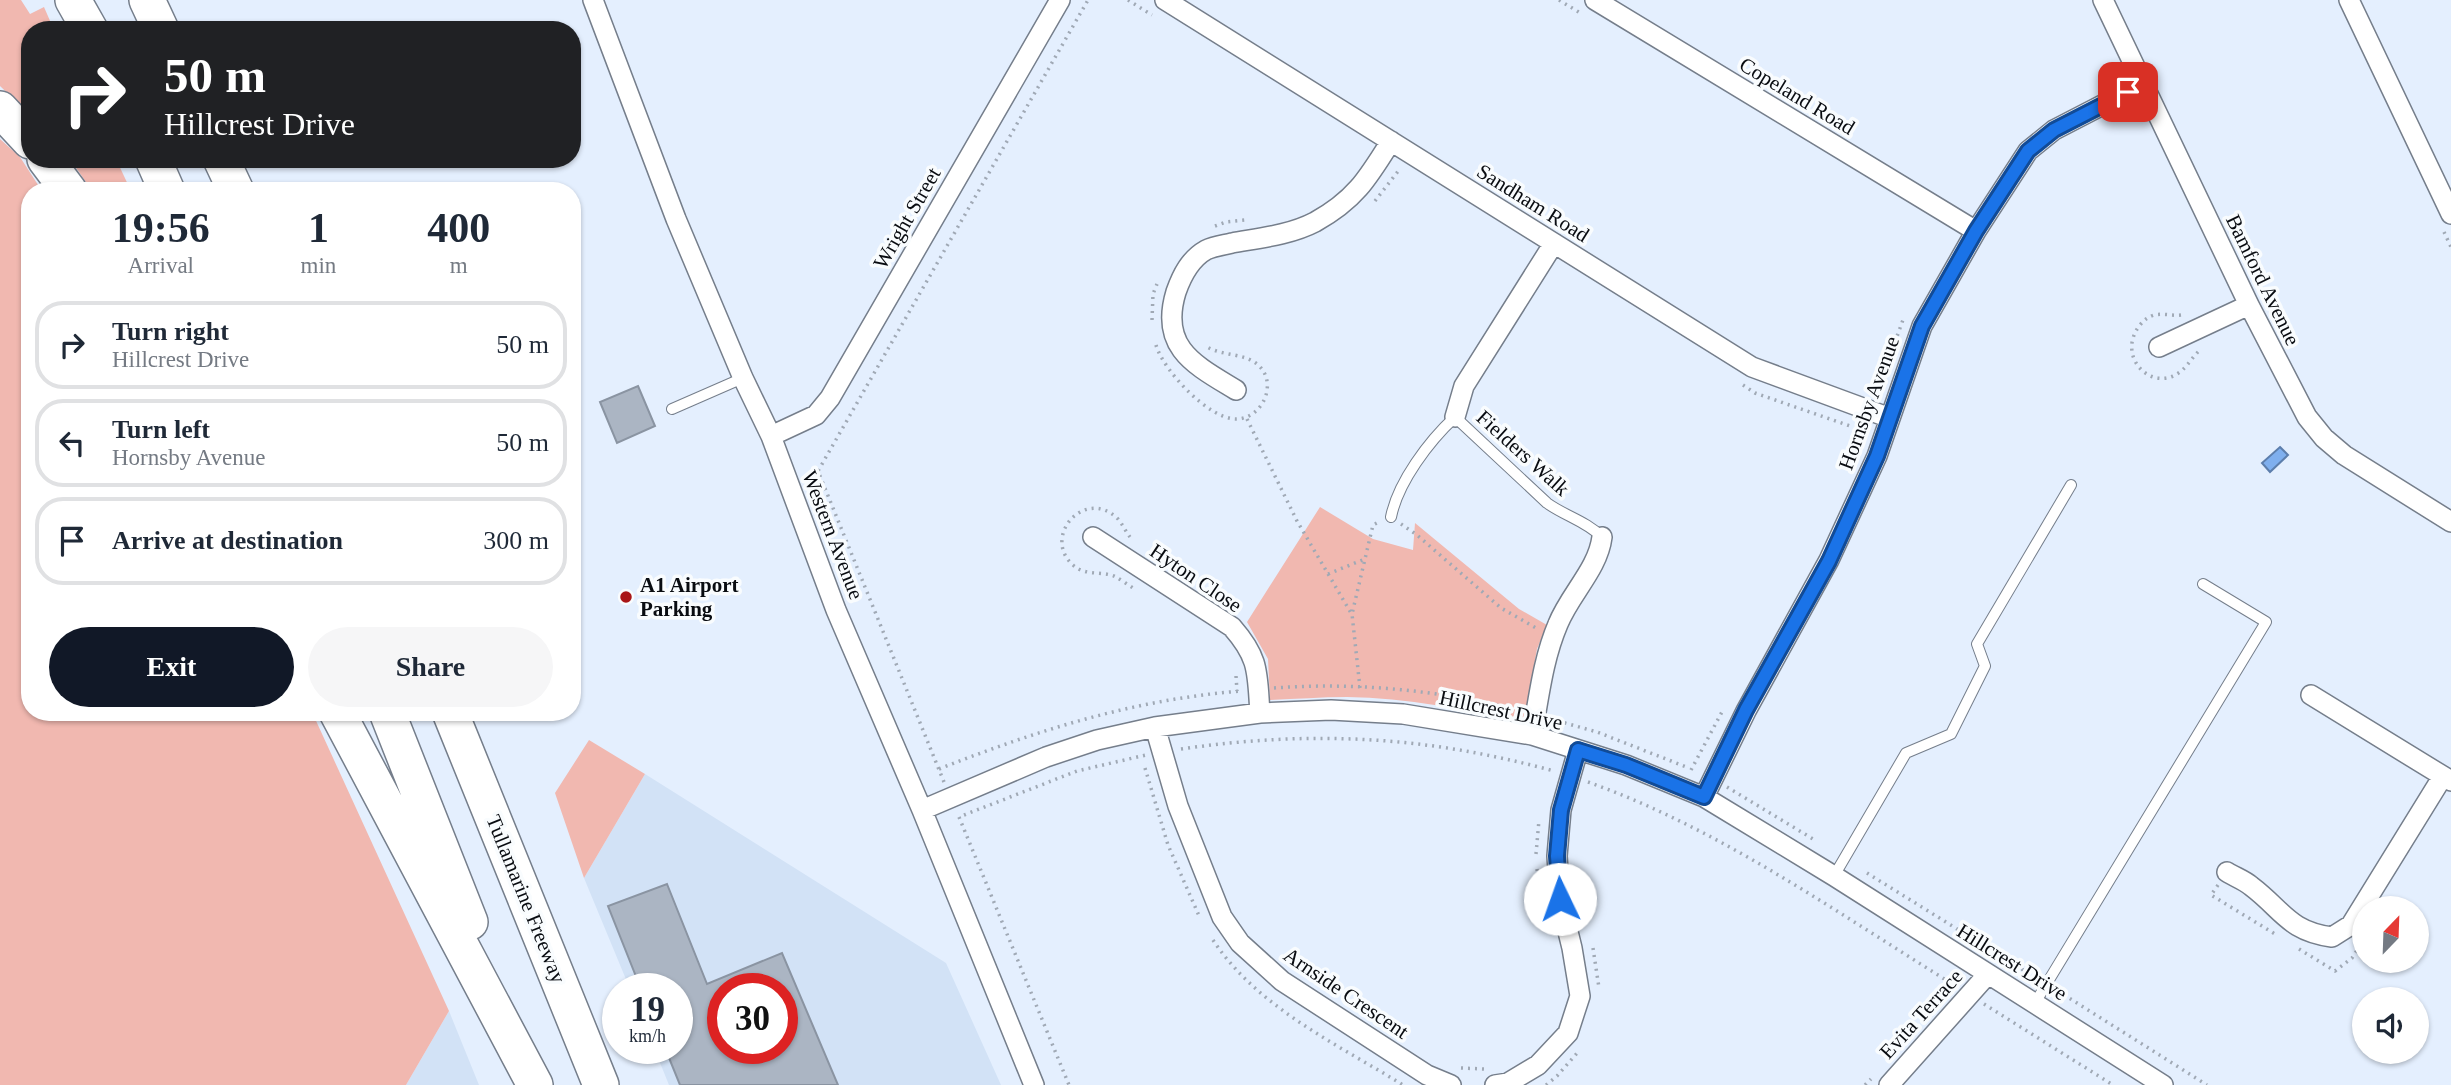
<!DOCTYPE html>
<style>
body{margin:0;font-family:Georgia,serif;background:#f6f6f7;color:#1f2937;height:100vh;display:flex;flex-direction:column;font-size:26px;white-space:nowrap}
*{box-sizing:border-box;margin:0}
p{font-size:23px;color:#747a83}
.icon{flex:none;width:38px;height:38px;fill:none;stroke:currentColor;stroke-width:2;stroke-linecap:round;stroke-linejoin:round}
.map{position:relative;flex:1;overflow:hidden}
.details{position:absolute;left:21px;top:182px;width:560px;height:539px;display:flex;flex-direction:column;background:#fff;border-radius:28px;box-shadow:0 2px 5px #0004}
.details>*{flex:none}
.guide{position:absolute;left:21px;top:21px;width:560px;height:147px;border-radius:28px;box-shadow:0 2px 5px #0004;background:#202124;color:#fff;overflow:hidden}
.needle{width:46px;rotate:23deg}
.controls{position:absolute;left:2352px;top:896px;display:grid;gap:14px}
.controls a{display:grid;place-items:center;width:77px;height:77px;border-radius:50%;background:#fff;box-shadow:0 2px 5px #0004;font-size:35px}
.speed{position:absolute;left:602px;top:973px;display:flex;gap:14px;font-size:35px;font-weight:700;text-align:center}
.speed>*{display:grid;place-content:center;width:91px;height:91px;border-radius:50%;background:#fff;box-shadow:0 2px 5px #0004;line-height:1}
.speed small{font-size:18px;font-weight:400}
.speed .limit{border:10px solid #d22;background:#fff;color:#111}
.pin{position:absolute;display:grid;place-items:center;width:60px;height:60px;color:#fff;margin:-30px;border-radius:14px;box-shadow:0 4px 10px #0006}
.me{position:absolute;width:77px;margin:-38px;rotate:357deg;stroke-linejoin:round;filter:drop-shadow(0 0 5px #0008)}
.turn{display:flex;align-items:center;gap:24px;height:147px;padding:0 28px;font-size:32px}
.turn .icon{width:91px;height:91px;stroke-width:2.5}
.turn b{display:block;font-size:49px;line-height:60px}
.eta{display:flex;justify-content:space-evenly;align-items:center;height:119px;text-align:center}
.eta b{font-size:42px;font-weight:700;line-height:49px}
.action{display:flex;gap:14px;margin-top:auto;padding:14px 28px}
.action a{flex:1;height:80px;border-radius:42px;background:#111827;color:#fff;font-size:28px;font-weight:700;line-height:80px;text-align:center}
.action a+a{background:#f6f6f7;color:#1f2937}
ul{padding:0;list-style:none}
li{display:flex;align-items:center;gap:21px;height:88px;margin:0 14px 10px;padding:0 14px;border:4px solid #e0e1e3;border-radius:28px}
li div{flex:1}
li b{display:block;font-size:26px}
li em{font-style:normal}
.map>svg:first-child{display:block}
.built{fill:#d2e2f6;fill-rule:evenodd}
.green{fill:#f1b8b0}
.water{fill:#7fafee;stroke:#5c7eac;stroke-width:2}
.building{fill:#abb5c3;stroke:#8a94a2;stroke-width:2;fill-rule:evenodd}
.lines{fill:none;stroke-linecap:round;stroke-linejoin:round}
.lane-casing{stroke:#757e8b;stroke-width:12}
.street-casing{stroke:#757e8b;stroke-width:22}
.highway-casing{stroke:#757e8b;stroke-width:38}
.path{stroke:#a0a9b5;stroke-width:3.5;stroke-dasharray:2 5;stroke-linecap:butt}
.lane{stroke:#fff;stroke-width:10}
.street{stroke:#fff;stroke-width:19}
.highway{stroke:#fff;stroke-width:35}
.route-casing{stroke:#114b97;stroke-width:18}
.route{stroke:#1a73e8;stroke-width:12}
.poi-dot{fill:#a91618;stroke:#f9fcfe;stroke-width:2.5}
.labels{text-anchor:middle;stroke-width:7;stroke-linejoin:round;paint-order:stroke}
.street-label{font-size:21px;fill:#090c11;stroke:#f9fcfe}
.poi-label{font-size:21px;font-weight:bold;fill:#090c11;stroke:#f9fcfe;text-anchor:start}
</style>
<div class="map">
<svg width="2451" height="1085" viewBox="0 0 2451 1085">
<rect width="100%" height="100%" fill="#e4effe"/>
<path class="built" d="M645,774l301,189 55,122h-332l-15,-37h23v-59h-47l-46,-111zM723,989h59v59h-59z
M449,1011l30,74h-73z"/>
<path class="green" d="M0,0h21l9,14 14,-7 10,23h-24v85l-30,-29z
M0,139l20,18 22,34h-12v521h282l137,299 -43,74h-406z
M70,159h46l15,32h-39z
M1320,507l53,32 40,11 2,-27 104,86 28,16 -10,24 -13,74c-58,-14 -117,-25 -177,-26 -26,0 -51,2 -77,3l-2,-41 -21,-37z
M589,740l56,34 -61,104 -29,-85z"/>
<path class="water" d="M2280,447l8,8 -18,17 -8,-9z"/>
<path class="building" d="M638,386l17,40 -38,17 -17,-41z
M667,884l40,100 75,-31 56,132h-158l-15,-37h12v-59h-36l-33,-83zM723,989h59v59h-59z"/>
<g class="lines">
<g class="lane-casing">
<path id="lane" d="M672,409l71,-31
M1391,517c7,-35 38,-76 64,-100l92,86c18,13 39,18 55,34
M1834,876l72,-123 45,-19 34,-68 -8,-22 94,-159
M2035,1003l231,-381 -63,-38"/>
</g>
<g class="street-casing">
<path id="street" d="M593,0l83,219 67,159 28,58 65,174 86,200 112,275
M1165,0l587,367 138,51
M1595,0l381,231
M2103,0l146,305 58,112 17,21 20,17 107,67
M2349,0l102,214
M2159,347l90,-42
M1236,390c-41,-25 -77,-42 -60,-98 6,-17 14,-33 30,-42 8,-4 18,-5 26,-7 28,-5 58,-8 83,-21 40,-22 53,-44 76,-81
M1455,417l9,-31 90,-143
M771,436l45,-21 14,-17 230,-398
M1093,537l139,90c28,32 25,46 28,86
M2311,695l140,86
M1155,727l23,79 44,111 18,26 42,38 145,94 24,10
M1532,735c7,-38 11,-76 26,-111 12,-30 40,-55 44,-87
M1704,797l42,-86 83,-151 48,-104 45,-130 54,-95 52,-80 26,-21 89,-46
M922,810l124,-53 51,-17 58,-13 105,-14 71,-3 72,4 129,21 94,30 78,32 130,79 329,209
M2227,872c8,5 17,8 24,14 32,24 37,45 81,51l19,-12 92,-149
M1495,1085l13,-2 30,-18 30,-32 12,-37 -8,-48 -12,-49 -3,-43 4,-46 17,-60
M1889,1085l99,-111"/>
</g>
<g class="highway-casing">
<path id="highway" d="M73,0l17,30
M147,0l14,30
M0,109l30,32
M45,159l24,32
M153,159l14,32
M221,159l15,32
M337,712l198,373
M387,712l83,210
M450,712l151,373"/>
</g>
<path class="path" d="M1128,0l24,15
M1559,0l23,14
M1375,201l24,-31
M1215,226l11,-4 19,-2
M2444,232l7,15
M2181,315c-9,1 -18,-2 -27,0 -6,2 -10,5 -14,10 -24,30 9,66 37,49 10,-6 15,-17 23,-24
M1152,320l1,-26 4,-10
M1156,345c7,25 53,75 81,74 26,-1 42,-37 20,-55 -14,-11 -34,-8 -50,-17
M1743,385l12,8 98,34
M1876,395l28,-78
M1247,419l50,102 54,92
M1401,524l16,11 84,73 35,20
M1130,537c-4,-5 -7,-12 -12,-18 -33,-33 -77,18 -45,46 12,11 27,6 41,11 6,3 13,8 19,12
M1328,574l37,-15
M1236,676l1,15
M1274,688c81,-6 164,2 243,22
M1360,688l-8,-74 21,-89 6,-3
M1551,719l46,13 92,36
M1181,749c132,-19 245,-13 373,22
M1145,768l23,77 32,73
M939,769c99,-39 197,-70 303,-78
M1691,770l32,-60
M944,782l-126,-311 270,-471
M1588,782c132,47 248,130 366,203
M1727,787l86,52
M964,815l113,-44 69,-16
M959,817l110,268
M1536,854l3,-34
M1537,869l3,31
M1867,873l169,105
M2218,885l-7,10 64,39
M1213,940c44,67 122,103 190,145
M1593,948l6,40
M2299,949l36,22 17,-13 11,-17
M2058,991l149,94
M1984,1004l129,81
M1461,1068l23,1
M1546,1085l11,-9 21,-24
M1865,1085l6,-6"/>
<use href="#lane" class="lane"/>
<use href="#street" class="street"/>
<use href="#highway" class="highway"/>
</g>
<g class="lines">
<g class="route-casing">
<path id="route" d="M1560,899l-3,-43 4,-46 17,-60 48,15 78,32 42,-87 83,-149 48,-105 45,-130 54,-95 52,-80 26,-21 74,-38"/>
</g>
<use href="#route" class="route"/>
</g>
<circle class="poi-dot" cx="626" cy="597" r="7"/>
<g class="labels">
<g class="street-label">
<text transform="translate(1797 96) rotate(31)" y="7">Copeland Road</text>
<text transform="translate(1533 203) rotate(32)" y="7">Sandham Road</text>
<text transform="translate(907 218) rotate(-60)" y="7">Wright Street</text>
<text transform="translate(2263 280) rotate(64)" y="7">Bamford Avenue</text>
<text transform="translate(1869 403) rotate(-70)" y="7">Hornsby Avenue</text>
<text transform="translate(1523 453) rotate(42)" y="7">Fielders Walk</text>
<text transform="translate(833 535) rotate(69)" y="7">Western Avenue</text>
<text transform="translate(1196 578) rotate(34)" y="7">Hyton Close</text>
<text transform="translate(1501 710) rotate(12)" y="7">Hillcrest Drive</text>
<text transform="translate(526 899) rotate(68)" y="7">Tullamarine Freeway</text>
<text transform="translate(2012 962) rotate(32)" y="7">Hillcrest Drive</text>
<text transform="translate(1346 993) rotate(34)" y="7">Arnside Crescent</text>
<text transform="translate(1921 1014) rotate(-48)" y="7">Evita Terrace</text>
</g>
<g class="poi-label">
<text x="640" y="592">A1 Airport<tspan x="640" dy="24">Parking</tspan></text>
</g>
</g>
</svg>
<div class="controls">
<a><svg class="needle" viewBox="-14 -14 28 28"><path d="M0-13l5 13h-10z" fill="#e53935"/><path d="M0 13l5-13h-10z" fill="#747a83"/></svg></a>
<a><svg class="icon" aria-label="sound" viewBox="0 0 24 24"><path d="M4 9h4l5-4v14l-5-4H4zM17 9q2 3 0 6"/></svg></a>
</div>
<div class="speed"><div>19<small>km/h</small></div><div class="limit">30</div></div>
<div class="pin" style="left:2128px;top:92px;background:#d93025"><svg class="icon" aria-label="arrive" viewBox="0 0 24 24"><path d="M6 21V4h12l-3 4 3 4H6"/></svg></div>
<svg class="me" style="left:1560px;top:899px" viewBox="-20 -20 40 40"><circle r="19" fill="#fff"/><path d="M0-13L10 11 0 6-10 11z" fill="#1a73e8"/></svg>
<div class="guide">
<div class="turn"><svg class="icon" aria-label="right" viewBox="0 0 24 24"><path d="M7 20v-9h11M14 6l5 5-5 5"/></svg><div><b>50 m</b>Hillcrest Drive</div></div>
</div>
<section class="details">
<div class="eta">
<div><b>19:56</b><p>Arrival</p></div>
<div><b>1</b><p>min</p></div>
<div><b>400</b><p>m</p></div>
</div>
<ul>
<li><svg class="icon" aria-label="right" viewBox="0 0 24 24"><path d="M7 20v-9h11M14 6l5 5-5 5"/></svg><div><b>Turn right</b><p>Hillcrest Drive</p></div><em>50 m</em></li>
<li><svg class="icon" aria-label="left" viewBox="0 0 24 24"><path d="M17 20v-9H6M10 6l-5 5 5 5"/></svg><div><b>Turn left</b><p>Hornsby Avenue</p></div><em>50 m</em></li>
<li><svg class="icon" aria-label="arrive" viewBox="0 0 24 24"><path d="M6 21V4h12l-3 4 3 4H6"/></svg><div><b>Arrive at destination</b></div><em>300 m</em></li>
</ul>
<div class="action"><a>Exit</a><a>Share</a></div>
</section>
</div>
